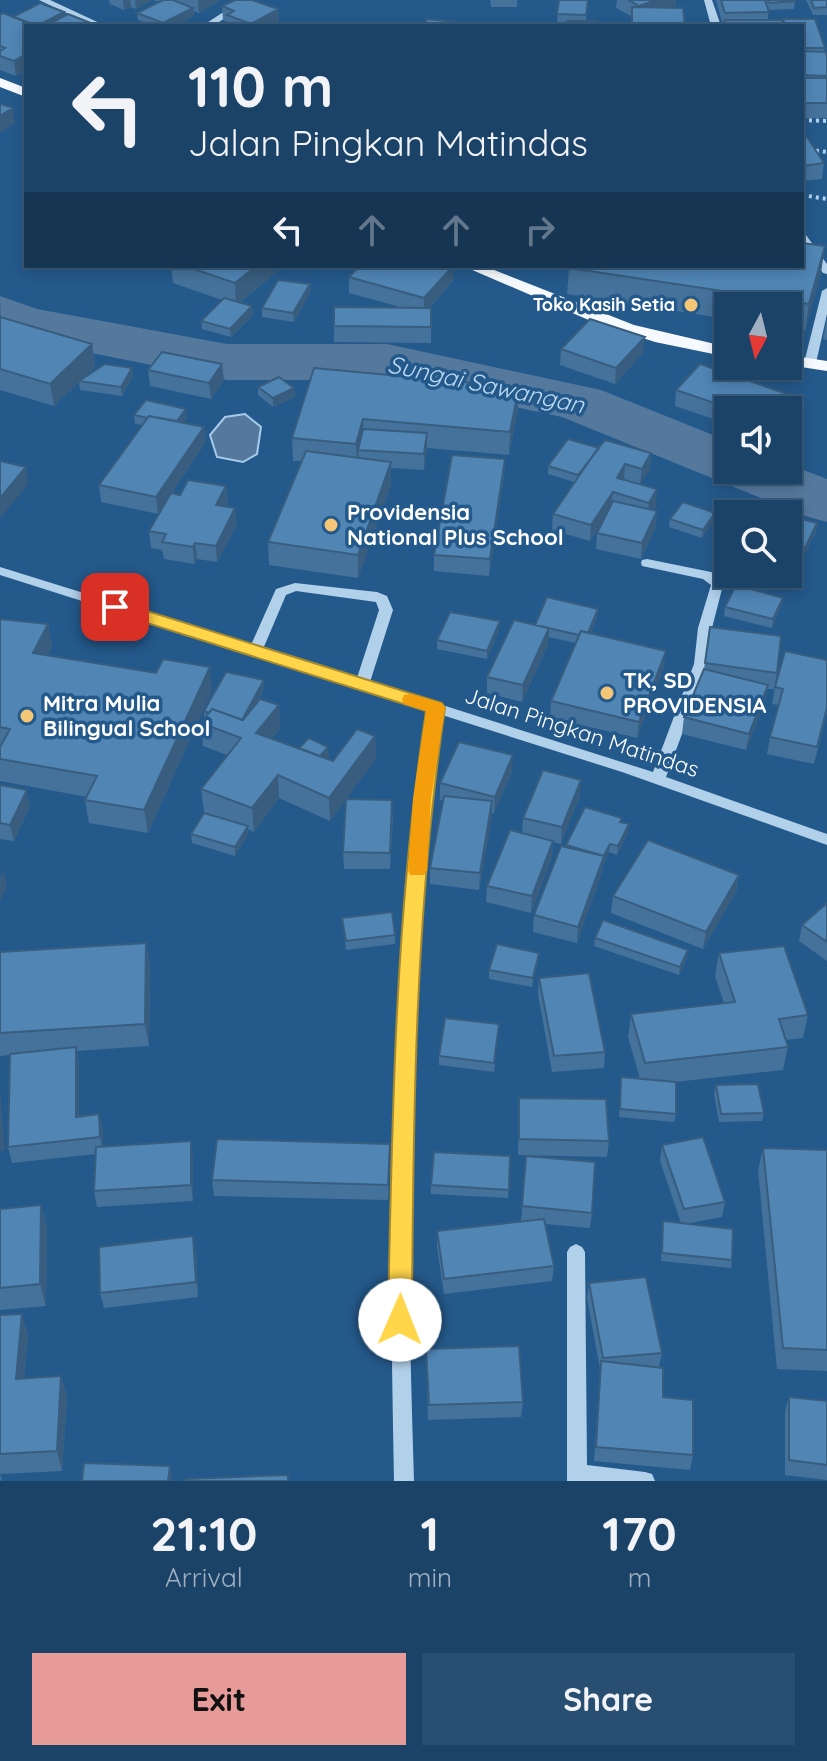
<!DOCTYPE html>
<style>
body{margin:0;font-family:Quicksand,sans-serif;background:#284e71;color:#f1f3f6;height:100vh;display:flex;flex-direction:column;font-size:30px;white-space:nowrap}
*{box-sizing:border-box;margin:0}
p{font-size:26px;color:#a0b0c0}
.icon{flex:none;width:44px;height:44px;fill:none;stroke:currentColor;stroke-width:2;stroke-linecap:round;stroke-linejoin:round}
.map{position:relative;height:1481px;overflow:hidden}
.panel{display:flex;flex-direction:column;background:#1b4368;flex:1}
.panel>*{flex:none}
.hud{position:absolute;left:24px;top:24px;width:780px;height:244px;border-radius:0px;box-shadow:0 4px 12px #0003,0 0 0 2px #395c7c;background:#1b4368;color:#f1f3f6;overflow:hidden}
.needle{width:52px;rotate:187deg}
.tools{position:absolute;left:714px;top:292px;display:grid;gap:16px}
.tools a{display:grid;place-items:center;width:88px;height:88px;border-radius:0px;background:#1b4368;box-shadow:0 4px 12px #0003,0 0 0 2px #395c7c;font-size:40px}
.pin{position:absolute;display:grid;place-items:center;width:68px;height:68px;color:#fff;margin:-34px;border-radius:16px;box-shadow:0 4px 12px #0006}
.me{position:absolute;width:88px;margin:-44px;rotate:1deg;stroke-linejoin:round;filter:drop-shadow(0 0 6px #0008)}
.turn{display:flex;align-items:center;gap:28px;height:168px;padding:0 32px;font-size:36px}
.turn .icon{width:104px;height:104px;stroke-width:2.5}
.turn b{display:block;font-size:56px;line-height:68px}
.lanes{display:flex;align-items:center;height:76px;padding:0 32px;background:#0003;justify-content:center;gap:40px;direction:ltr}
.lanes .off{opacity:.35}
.eta{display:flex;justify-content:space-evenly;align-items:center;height:136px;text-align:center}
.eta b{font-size:48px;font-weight:700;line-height:56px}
.button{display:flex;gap:16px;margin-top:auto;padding:16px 32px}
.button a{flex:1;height:92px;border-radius:0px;background:#e69b98;color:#111;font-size:32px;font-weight:700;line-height:92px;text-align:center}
.button a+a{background:#284e71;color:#f1f3f6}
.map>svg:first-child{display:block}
.water{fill:#55799d;stroke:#a6cbeb;stroke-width:2}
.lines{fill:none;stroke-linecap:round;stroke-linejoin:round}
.river{fill:#55799d;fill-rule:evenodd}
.path{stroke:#b1d0ea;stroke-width:4;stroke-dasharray:3 4;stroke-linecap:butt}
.minor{fill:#b1d0ea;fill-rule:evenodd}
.major{fill:#f6fafe;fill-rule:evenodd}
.wall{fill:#45729b}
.shaded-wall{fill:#385d7e}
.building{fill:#5085b4;stroke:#385d7e;stroke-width:2}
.route{fill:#ffd54a;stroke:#a68a30;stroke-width:2}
.slow{fill:#f59e0b}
.poi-dot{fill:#f5c675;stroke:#24598b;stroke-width:3}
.labels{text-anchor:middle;stroke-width:7;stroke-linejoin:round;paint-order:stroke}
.far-poi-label{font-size:18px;font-weight:bold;fill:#fff;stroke:#24598b;text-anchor:end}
.poi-label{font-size:22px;font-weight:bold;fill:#fff;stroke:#24598b;text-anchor:start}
.street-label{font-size:22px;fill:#fff;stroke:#24598b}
.water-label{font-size:24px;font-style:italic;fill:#bdd9f2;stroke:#24598b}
</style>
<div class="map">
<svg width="827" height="1481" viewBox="0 0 827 1481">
<rect width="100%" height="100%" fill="#24598b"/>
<path class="water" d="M245,414l16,13 -4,27 -14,8 -26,-5 -7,-22 15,-18z"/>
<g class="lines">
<path class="river" d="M0,296l37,13 190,35h160l214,46 127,51v29h60v-6l39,15v43l-22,-6 -243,-99 -175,-37h-160l-226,-45z"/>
<path class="path" d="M802,120l25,1
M802,149l25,3
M802,195l25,4"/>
<path class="minor" d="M39,0h11l56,26h-12z
M242,0h10l-39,26h-11z
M704,0h8l9,26h-10z
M802,234l4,1 21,29v10l-4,-1 -21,-29z
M827,288v26l-11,49 -6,3 -6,-3 18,-72z
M647,559l64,13 7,3 5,10 -11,43 -4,36 -42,113 161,57v11l-205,-73 -180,-57c-12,93 -22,185 -27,279 -10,162 -6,325 -1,487h-20c-3,-162 -6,-324 5,-486 6,-95 17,-190 30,-284l-429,-136v-8l251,78 25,-56 19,-6 82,9 10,4 6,14 -23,72 283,90 41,-108 4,-36 13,-43 -8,-6 -61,-13 -1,-3 1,-3zM296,591l80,11 3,8 -22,68 -94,-29 23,-54z
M576,1244l6,3 3,5 2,213 58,7 7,2 3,7h-88v-229l3,-5z"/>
<path class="major" d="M0,78l26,10v9l-26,-10z
M463,266h21l150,59 94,22v10l-73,-15 -64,-21z
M788,355l39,6v10l-39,-6z"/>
</g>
<path class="wall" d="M109,0h54l-5,2 -5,-2 -17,9 -5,-2 -7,3 -14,-6z
M163,0h58l-22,13 -5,-2v5l-21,10h-21l-14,-6 -1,-7z
M490,0h27v7h-26z
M559,0h29l-2,21 12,5h-31v-4h-10z
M617,0h59l-1,7 -2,1 12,18h-54v-10l-15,-8z
M716,0h79l-1,9 -26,1v10h14l1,5v-6h32l10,29 -1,4h2l1,3v-2v65h-25v-92h-79z
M806,0h21v15h-14z
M222,6l56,3 1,14 -5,3h-46l-1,-4 -4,-2z
M0,15l13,2 51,-1 32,9v1h-70v44l-10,6 -16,-6z
M802,138l22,25 -2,16 -20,2z
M171,266h113l-45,37 13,3 1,9 -22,22 -29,-8 -1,-8 21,-21 -49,-17z
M569,268l252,5 -16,58 -17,-2v-23h-60v13l-161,-25z
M349,277l104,4 -24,27h2v35l-97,-1v-16l70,-18 -55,-15z
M310,284v9l-16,29 -32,-5v-9z
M0,317l92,27 3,22 -13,13 50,-11 1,8 -11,20 -42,-6 -1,-8 -25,24 -54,-16z
M827,318v22l-4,-1z
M561,349l82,4 -28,31 -55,-19z
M222,364l2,16 -13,19 -61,-13 -2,-16z
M314,368l205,19 -1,22 -9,46 -82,-7 -3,22 -33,-2v17l-33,93 -89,-13 -1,-23 33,-81h-8l-1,-23z
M258,387l36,1 1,9 -22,10 -15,-12z
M676,390l114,5 -2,15h-60v14l-53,-18z
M134,415l53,3 -4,5 21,4 1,16 -33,50 8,2 46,-9 2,16 -3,4 12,18 -20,38 -20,-3 -3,5 -30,-5 -2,-9 -11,-2 -2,-17 17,-29 -8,12 -57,-12 -2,-17 43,-60 -7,-1z
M598,448l53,5 -1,16 -10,15 16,22 -3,4 3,17 -15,32 -45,-10 1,-16 5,-10 -12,18 -38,-11 1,-16 21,-32 -26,-8v-8z
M505,459l-1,16 -15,101 -55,-5v-16z
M715,513l-1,8 -12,17 -33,-11 1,-8z
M788,515l29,8 -1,9 -13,25 -15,-4z
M728,522v30l-16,-5 1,-8z
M781,606l-9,22 -48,-12 1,-9z
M598,609l-1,8 -6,16 73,34 -27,71 -87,-20 1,-17 25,-58 -28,-6v8l-26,57 -35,-9v-16l48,-52z
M0,619l48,5 4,23 -4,8 164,35 -64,143 -59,-10 -4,-23 2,-3 -87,-16z
M710,627l67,46 -3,16h-7l-2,13 -19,48 -64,-16 2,-17 20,-48z
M499,630l-12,29 -50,-10v-9z
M785,651l42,61 -13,52 -47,-10 3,-17 9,-32 -7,-1 3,-17z
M264,689l-7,14 22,2 1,24 -8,9 27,10 30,8 -3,2 7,3 42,-25 1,23 -30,40 47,17 -3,53h-46l-1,-17 3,-53 -16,22 -51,-23 -25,34 -6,-3v6l-13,21 -43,-13 -1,-9 26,-17 -13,-5 -3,-23 26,-34 -24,-9 -2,-23 3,-4v-8z
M512,772l-18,41h-2l-13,77 -49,-6v-16l13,-67 -3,-1v-17z
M0,785l30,21 -16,35 -14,-2z
M580,796l-19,48 -8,-2 -1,15 -21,56 -45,-11 1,-16 35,-53 1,-15z
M621,822l7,11 -11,22 -8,-3 -6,13 -1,7 -25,71 -44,-11 1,-17 32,-70z
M739,875l-3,17 -33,57 -92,-36 2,-17z
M827,903v58l-28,-20 3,-16z
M342,918l53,17v9l-49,6z
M595,938l92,20 -8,17 -85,-29z
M146,943l4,23 -1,80 -73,5 3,13v52l24,14v17l90,10v44l-96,6 -3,-16 2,-37 -84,9 -4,-16 2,-92 -10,1v-104z
M719,953l89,62 -5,23 -17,2 2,7 -5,23 -108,12 1,32 -2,8 -55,-5 2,-40 19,2 -12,-42 3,-23 93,-11 -9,-27z
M538,961l-6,26 -43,-8v-9z
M539,978l66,74 -1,16 -52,4 -14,-78z
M499,1024l-5,48 -55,-7v-9z
M716,1085l48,28 -2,8 -43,1 -5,-28z
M519,1098l90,43 -2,16 -89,-2z
M662,1145l63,57 -3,15 -37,7 47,36 -1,8 -70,-7 2,-40 18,2 -21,-62z
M763,1148l64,2v221l-50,-2 -19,-199z
M510,1156l-2,42 -77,-4v-9z
M526,1156l66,57 -2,15 -45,-4 9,42 -2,15 -108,13 -7,-47v-16l84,-9z
M390,1160l-2,40 -174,-4 -2,-16z
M41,1205l6,22 -1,79 -46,4v-101z
M196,1252l2,45 -94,11 -4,-15z
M589,1283l73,70 -3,14 4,30 30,58 -3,15 -96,-9 6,-92 -13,-71z
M22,1314l6,22 -4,42 37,-2 6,21 -5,74 -62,3 2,6 -2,1v-166z
M426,1349l97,53 -2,15 -93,3z
M789,1397l38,4v79l-42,-5v-64z"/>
<path class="shaded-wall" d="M123,0h7l1,7 -7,3z
M135,0h18l-17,9z
M198,0h23l-22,13z
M656,0h20l-1,7 -37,13 1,-14z
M193,8l1,8 -21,10h-10v-3z
M278,9l1,14 -5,3h-23v-2z
M64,12l1,8 -12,6h-16z
M26,54v16l-10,6 -2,-15z
M13,108l2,15 -15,10v-17z
M825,246l-4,27 -16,58 4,-27z
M256,266h28l-48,39 -1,-22z
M453,266h1l-1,15 -29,32v-15z
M310,284v9l-16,29 -1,-9z
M252,306l1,9 -22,22 -1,-8z
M645,337l-2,16 -28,31 1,-16z
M92,344l3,22 -41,40 -4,-22z
M222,364l2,16 -13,19 -2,-16z
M132,368l1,8 -11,20 -1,-9z
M519,387l-1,22 -9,46 1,-23z
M294,388l1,9 -22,10v-9z
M790,395l-2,15h-11z
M186,409l1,9 -11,15 -1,-9z
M363,419l1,23 -6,8 1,11 -2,6 -1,-23z
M204,427l1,16 -47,71 -2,-17z
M427,433v16l-3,21v-16z
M651,453l-1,16 -10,16 2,-16z
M505,459l-1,16 -15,101 1,-17z
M391,462v23l-33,93v-23z
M625,464l-1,16 -9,14 2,-16z
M26,467l2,17 -28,35v-21z
M226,486l2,16 -10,19 -2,-16z
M657,489l-1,17 -9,13 2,-16z
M613,492l-2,16 -21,33 1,-16z
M235,508l2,16 -20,38 -1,-16z
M657,511l-1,16 -15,32 1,-16z
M715,513l-1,8 -12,17 1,-8z
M817,523l-1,9 -13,25 2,-9z
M195,543l2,16 -3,5 -1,-17z
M783,598l-2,8 -9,22 1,-9z
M598,609l-1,8 -11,28v-8z
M500,621l-1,9 -12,29v-8z
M48,624l4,23 -15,29 -4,-23z
M549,628l-1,17 -26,57 1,-17z
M666,651l-2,16 -27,71 2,-16z
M210,667l2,23 -64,143 -4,-23z
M264,680v9l-21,40 -1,-9z
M768,685l-3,17 -19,48 3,-16z
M279,705l1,24 -22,27 -2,-23z
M375,736l1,23 -46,62 -1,-23z
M328,747l1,9 -15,17 -1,-9z
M513,755l-1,17 -18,41 1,-16z
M278,775l1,23 -25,34 -2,-24z
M581,780l-1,16 -19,48 1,-17z
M27,790l3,16 -16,35 -4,-16z
M492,801v17l-13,72 1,-17z
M629,824l-1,9 -11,22 1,-9z
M248,826v9l-13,21v-9z
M553,841l-1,16 -21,56 1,-17z
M610,844l-1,8 -6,13 -1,7 -25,71 1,-16 26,-71z
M4,871l3,17 -7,12v-23z
M739,875l-3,17 -33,57 3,-17z
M146,943l4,23 -1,80 -4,-22z
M688,950l-1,8 -8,17 1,-8z
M539,953l-1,8 -6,26 1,-9z
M76,1047l3,17v69l-3,-16z
M0,1089l5,61 -5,1z
M99,1114l4,16v23l-3,-16z
M191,1141l2,16v44l-2,-16z
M390,1144v16l-2,40v-15z
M41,1205l6,22 -1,79 -6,-22z
M193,1236l3,16 2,45 -2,-15z
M22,1314l6,22 -6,63 -6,-20z
M61,1376l6,21 -5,74 -5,-20z
M170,1466l2,15h-4z"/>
<path class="building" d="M163,0h10l20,8 -30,15 -26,-10z
M235,0h17l26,9 -27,15 -24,-9 7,-4 -12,-5z
M559,0h29l-2,15 -29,-1z
M629,0h27l-17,6z
M721,0h44l4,12 -44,1z
M768,0h27v1l-25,2z
M811,0h16v7l-13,1z
M40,3l24,9 -27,14 -24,-9z
M632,7l51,1 2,18h-53z
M3,13l35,13h-12v28l-12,7 -14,-5v-5l5,-3 -5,-2v-31z
M68,14l28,11 -2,1h-49z
M427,19l37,4 -1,3h-39z
M783,19h32l10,29h-23v-22h-17z
M725,20h57l1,6h-57z
M567,21h30l1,5h-30z
M802,51l24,1 1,4v20l-25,-1z
M802,78h25v25h-25z
M0,104l13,4 -13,8z
M807,137l17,26 -22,3v-28z
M802,243l23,3 -16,58 -240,-36 1,-2h232z
M185,266h71l-21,17z
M359,266h94l-29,32 -75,-21z
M278,280l32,4 -17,29 -31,-5z
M224,298l28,8 -22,23 -29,-8z
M334,307l97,1v19l-97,-1z
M0,317l92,27 -42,40 -50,-15z
M590,319l55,18 -29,31 -55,-19z
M162,352l60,12 -13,19 -61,-13z
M105,364l27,4 -11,19 -42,-6z
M700,364l90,31 -13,15h-42l-59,-20z
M314,368l205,19 -9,45 -147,-13 -7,25 -64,-6z
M279,377l15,11 -21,10 -15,-11z
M146,400l40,9 -9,12 -28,-5 -2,2 -13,-3z
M149,416l55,11 -48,70 -57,-12z
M363,429l64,4 -3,21 -66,-4z
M568,439l31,9 -21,27 -30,-9z
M605,440l46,13 -9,16 -17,-5 -8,14 40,11 -8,14 -36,-11 -22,33 -38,-11 45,-66z
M306,451l85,11 -33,93 -90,-13z
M452,455l53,4 -15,100 -56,-4z
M0,461l26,6 -26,31z
M188,480l38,6 -10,19 19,3 -19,38 -21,-3 -2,4 -31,-5 4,-8 -17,-3 22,-38 9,2z
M613,501l44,10 -15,32 -45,-10z
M683,502l32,11 -12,17 -33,-11z
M788,515l29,8 -12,25 -17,-4z
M723,520l5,2v21l-15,-4z
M736,585l47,13 -10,21 -48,-12z
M547,597l51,12 -10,24 -7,-2 -2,4 -44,-10z
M450,612l50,9 -13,30 -50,-11z
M0,619l48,5 -15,29 123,20 7,-14 47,8 -66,143 -59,-10 12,-24 -97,-17v-12l10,-18 -10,-2z
M514,620l35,8 -26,57 -36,-8z
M710,627l71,9 -4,37 -72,-10z
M581,631l85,20 -27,71 -88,-21z
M785,651l42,9v48l-10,39 -47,-10 13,-48 -8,-2z
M704,669l64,16 -19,49 -65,-17z
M226,672l38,8 -22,40 -30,-11 -3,4 -5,-2z
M260,699l19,6 -23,28 77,28 24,-32 18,7 -46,62 -51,-23 -26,33 -51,-19 40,-51 -40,-15 11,-14 31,11z
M309,738l19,9 -8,9 -21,-8z
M459,742l54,13 -18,42 -55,-14z
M543,770l38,10 -19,47 -39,-9z
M0,785l27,5 -17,35 -10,-2z
M444,796l48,5 -12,72 -50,-5z
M346,799l46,1 -2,53 -47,-1z
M585,807l37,11 -2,4 9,2 -11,22 -8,-2 -7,13 1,-1 -38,-11z
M204,813l44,13 -13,21 -44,-13z
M510,830l43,11 -21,55 -45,-10z
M648,840l91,35 -33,57 -93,-36z
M561,846l43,10 -26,71 -44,-12z
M827,903v39l-25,-17z
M392,912l3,23 -49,6 -4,-23z
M603,920l85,30 -8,17 -85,-29z
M146,943l-1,81 -145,9v-81z
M497,944l42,9 -6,25 -44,-8z
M784,946l24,69 -29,4 9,28 -143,16 -14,-49 104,-12 -16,-49z
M589,973l16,79 -51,4 -15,-78z
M445,1018l54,6 -5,39 -55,-7z
M76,1047v70l23,-3 1,23 -92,10 2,-93z
M621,1077l55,5v32l-56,-5z
M758,1084l6,29 -43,1 -5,-29z
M519,1098l87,1 3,42 -90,-2z
M703,1137l22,65 -41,7 -22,-64z
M217,1139l173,5 -2,41 -176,-5z
M191,1141v44l-97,6 2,-44z
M763,1148l64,2v200l-44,-2z
M434,1152l76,4 -1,34 -78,-5z
M526,1156l69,6 -3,51 -70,-7z
M41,1205l-1,79 -40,4v-79z
M544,1219l10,47 -110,13 -7,-48z
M663,1221l70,8 -1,31 -70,-7z
M193,1236l3,46 -96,11 -1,-46z
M646,1277l16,76 -59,5 -14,-75z
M22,1314l-6,65 45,-3 -4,75 -57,3v-139z
M519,1346l4,56 -94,3 -3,-56z
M601,1361l62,7v29l30,3v55l-97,-8z
M789,1397l38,4v64l-38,-5z
M84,1463l86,3 -2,15h-86z
M288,1475v6h-102v-2z"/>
<path class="route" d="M115,601l327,102 3,5c-30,202 -32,408 -33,612l-4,8 -8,3 -8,-3 -4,-8c4,-203 7,-408 38,-609l-317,-100 -2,-4 2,-4z"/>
<path class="slow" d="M411,694l31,9 3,5 -14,91 -4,71 -3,5h-14l-2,-5 5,-71 13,-88 -22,-7 -2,-4 2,-5z"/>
<g class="poi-dot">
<circle cx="691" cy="305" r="8"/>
<circle cx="331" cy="525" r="8"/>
<circle cx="607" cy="693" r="8"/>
<circle cx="27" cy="716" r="8"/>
</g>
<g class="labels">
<g class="far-poi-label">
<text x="675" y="311">Toko Kasih Setia</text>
</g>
<g class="poi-label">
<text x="347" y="520">Providensia<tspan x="347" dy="25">National Plus School</tspan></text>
<text x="623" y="688">TK, SD<tspan x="623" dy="25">PROVIDENSIA</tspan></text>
<text x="43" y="711">Mitra Mulia<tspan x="43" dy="25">Bilingual School</tspan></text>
</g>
<g class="street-label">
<text transform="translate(582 732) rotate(18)" y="8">Jalan Pingkan Matindas</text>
</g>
<g class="water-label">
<text transform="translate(486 385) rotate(12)" y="8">Sungai Sawangan</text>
</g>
</g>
</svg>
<div class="tools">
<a><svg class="needle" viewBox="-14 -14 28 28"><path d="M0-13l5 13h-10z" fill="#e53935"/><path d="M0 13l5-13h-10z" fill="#a0b0c0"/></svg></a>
<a><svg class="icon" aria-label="sound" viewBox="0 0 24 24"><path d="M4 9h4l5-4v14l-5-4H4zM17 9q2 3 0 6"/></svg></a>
<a><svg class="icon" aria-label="search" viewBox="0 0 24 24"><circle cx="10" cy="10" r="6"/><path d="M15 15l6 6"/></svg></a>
</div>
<div class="pin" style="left:115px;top:607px;background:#d93025"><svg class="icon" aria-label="arrive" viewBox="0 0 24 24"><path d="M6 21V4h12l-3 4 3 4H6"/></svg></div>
<svg class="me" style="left:400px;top:1320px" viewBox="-20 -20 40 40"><circle r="19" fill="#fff"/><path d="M0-13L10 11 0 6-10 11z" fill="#ffd54a"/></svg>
<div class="hud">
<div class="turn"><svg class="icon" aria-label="left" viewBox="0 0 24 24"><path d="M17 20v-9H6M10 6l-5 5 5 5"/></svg><div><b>110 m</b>Jalan Pingkan Matindas</div></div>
<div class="lanes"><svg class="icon" aria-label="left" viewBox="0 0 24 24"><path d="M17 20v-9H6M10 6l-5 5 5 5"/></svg><svg class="icon off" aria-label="ahead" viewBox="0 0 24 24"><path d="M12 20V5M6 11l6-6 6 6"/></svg><svg class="icon off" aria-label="ahead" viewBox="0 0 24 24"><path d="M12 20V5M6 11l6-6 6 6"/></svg><svg class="icon off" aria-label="right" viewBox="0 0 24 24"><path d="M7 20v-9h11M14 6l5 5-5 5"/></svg></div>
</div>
</div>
<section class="panel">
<div class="eta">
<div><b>21:10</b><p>Arrival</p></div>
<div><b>1</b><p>min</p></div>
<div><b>170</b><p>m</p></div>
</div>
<div class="button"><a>Exit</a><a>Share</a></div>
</section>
